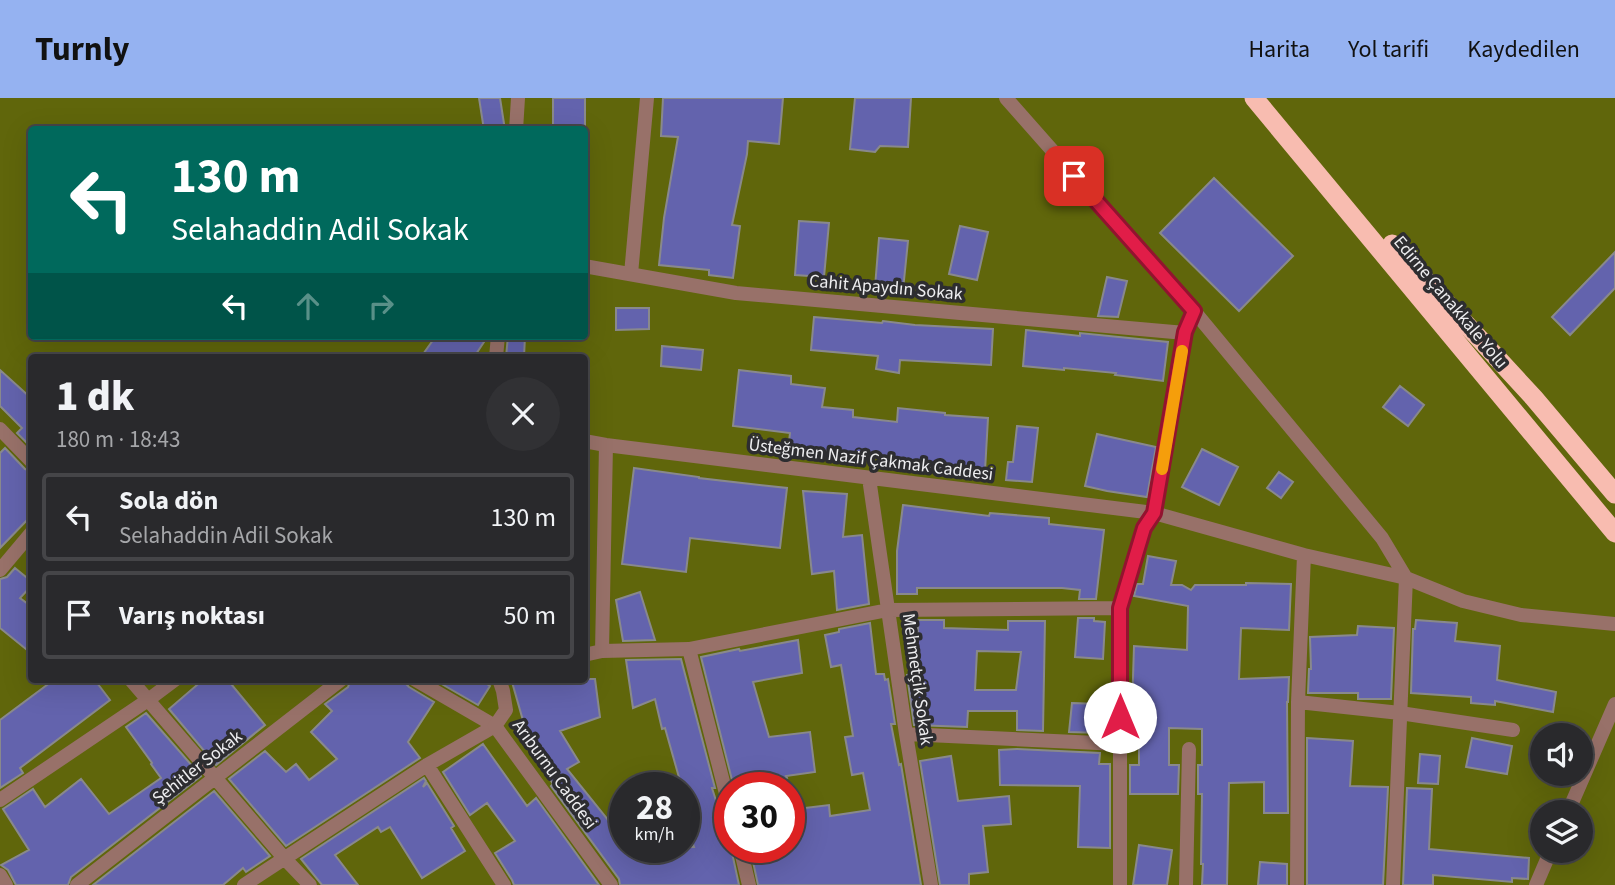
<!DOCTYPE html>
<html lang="tr">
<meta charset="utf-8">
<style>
body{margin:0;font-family:"Source Sans 3",sans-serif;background:#313134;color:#f1f3f6;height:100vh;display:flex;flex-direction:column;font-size:26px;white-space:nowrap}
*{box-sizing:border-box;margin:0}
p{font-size:23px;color:#a5a6a9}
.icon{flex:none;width:38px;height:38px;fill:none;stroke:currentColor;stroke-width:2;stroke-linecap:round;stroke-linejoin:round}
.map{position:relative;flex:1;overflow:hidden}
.sheet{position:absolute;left:28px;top:256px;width:560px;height:329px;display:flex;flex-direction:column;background:#29292c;border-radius:7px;box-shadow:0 7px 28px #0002,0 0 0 2px #454548}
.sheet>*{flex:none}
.top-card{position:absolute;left:28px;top:28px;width:560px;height:214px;border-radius:7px;box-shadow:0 7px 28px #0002,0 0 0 2px #454548;background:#00695c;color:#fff;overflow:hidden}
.controls{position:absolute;left:1530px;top:625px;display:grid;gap:14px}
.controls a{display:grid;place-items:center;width:63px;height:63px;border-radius:50%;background:#29292c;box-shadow:0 7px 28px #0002,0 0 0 2px #454548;font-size:35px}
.speed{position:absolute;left:609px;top:674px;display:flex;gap:14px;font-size:35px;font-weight:700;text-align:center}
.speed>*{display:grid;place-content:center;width:91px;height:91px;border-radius:50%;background:#29292c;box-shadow:0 7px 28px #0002,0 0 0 2px #454548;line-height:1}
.speed small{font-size:18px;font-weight:400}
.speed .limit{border:10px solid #d22;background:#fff;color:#111}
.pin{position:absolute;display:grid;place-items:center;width:60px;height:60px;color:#fff;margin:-30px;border-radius:14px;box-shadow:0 4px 10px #0006}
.me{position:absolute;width:77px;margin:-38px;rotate:0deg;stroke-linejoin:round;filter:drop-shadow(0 0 5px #0008)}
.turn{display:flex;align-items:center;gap:24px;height:147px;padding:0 28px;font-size:32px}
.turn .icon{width:91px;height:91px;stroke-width:2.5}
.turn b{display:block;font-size:49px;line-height:60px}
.lanes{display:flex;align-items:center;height:66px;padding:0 28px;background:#0003;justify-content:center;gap:35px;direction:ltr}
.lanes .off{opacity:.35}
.round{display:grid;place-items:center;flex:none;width:74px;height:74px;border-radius:37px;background:#313134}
.overview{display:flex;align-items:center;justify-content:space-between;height:119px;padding:0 28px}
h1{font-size:42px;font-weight:800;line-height:52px}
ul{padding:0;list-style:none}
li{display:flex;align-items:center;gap:21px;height:88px;margin:0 14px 10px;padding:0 14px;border:4px solid #454548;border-radius:7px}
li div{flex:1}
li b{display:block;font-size:26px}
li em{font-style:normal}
header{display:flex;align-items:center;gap:42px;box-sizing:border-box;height:98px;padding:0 35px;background:#95b2f1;color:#111}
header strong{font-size:33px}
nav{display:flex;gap:38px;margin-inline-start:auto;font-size:24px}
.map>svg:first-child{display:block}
.green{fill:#60660b;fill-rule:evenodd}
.building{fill:#6363ad;stroke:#89898c;stroke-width:2;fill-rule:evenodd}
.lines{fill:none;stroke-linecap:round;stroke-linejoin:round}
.minor{stroke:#987169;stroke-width:14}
.tertiary{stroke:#987169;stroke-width:14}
.trunk{stroke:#f8bcb0;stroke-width:19}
.route-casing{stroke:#92132f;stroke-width:18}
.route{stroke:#e11d48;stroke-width:12}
.slow{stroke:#f59e0b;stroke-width:12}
.labels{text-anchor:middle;stroke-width:7;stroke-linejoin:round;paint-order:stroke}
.street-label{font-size:18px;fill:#eeeef0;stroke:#2d2d30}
</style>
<header>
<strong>Turnly</strong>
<nav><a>Harita</a><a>Yol tarifi</a><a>Kaydedilen</a></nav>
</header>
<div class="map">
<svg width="1615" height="787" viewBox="0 0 1615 787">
<rect width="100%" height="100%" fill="#37373a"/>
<path class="green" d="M0,0h1615v787h-1615zM32,32h552v206h-552zM32,259h552v322h-552zM1542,637h38v39h-38zM625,690h59v59h-59zM730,690h59v59h-59zM1542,714h38v38h-38z"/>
<path class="building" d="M479,0h21l5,32h-21z
M553,0h32v32h-32z
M663,0h120l-4,46 -31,-3 -1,13 -15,71 8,1 -7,52 -24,-3v-5l-50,-5 5,-47 14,-81 -17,-1z
M855,0h56l-3,49 -28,-1 -5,6 -25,-3z
M1214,80l79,78 -54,55 -79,-78z
M799,123l30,2 -5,54 -29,-2z
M960,128l28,6 -11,48 -28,-6z
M879,140l29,3 -5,49 -28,-3z
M1615,154v36l-45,47 -18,-18z
M1107,179l20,4 -9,36 -20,-1z
M616,210h33v21l-33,1z
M814,219l68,6 1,-2 32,4 78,4 -2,36 -91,-5 -1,13 -23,-4 2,-13 -67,-6z
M1026,232l54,6v-3l88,9 -5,39 -48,-6 1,-2 -52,-5v2l-41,-4z
M436,238h52l-14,21h-53z
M508,238h17l-1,21h-18z
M662,248l41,4 -2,20 -40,-4z
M0,272l32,29v49l-15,-15 5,-5 -22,-22z
M739,272l52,6v8l34,4 -3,19 31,3v7l44,5 1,-14 47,5v2l43,3 -3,53 -38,-2 -54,-7v-3l-39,-4v-2l-37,-3v3l-29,-3 2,-17 -57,-7z
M1400,288l24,19 -16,21 -25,-19z
M1017,328l21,2 -6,54 -26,-2 2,-18h5z
M1097,336l59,13 -9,50 -40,-6 -22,-5z
M5,350l20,21 7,2v44l-32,33v-95z
M1202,351l36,18 -19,38 -37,-18z
M634,370l65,9v1l88,10 -7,60 -90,-10 -4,34 -64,-8z
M1279,374l14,10 -12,16 -14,-10z
M803,393l44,3 -4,43 19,-2 7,69 -32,6 -3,-39 -22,3z
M903,407l86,11 1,-3 59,5v6l55,6 -8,69h-17l1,-9 -18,-2h-145v6h-20v-43z
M1148,458l28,5 -5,24h11l9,5 4,-5h51v-2l45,1 -2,46 -48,-2 -2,51 50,-2 -1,25h-1l1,111h-24v-31l-35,1 -2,102h-25l1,-21h-2l1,-70h-4v-29h4v-36l-33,-1v37h10l-1,29h-48v-29h9v-55h-7l2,-64 53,4 1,-44 -54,-10 3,-12h6z
M15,470l17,14v3l-12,13 12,9v47l-32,-26v-49l7,-2z
M640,494l15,48 -32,1 -7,-41z
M1078,520h16v3l11,1 -2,37 -28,-2z
M918,522h26v8l64,2v-9h37l-2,110 -26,-1v-19h-49l-1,16 -53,-2 -7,-50 10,-3zM977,553l44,1 -5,38h-41z
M1416,522l41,3 -2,18 45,5 -3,34 59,12 -3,20 -58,-11v4l-24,-2v-6l-60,-4 2,-64h2z
M870,525l6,51h8l1,6 3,-1 7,45h-4l8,41 2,-1 20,121h-163l-6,-28 37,-10v-37l40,-5 1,11 40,-6 -7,-37 -11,2 -7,-38 8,-1 -12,-71 -10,2 -6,-32 14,-3v-3z
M1358,528l36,2 -3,71h-33v-6h-50l1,-24h2l-1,-32 47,-2z
M798,542l4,33 -49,9 16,55 41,-5 5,40 -29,4 1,2 -31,10h-22l-33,-131 38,-8 1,2z
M681,561l34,129h-3l19,60 8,37h-119l-1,-6 -68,-93 2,-2 -23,-39 -18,-63 16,-3h67l5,38 -40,14 19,31 -12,7 41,51 17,-12v39h69l-10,-33v-26h-2l-17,-60 -3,1 -7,-30 -22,9 -7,-48z
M55,581h39l16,21 -90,68 3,5 -23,15v-68z
M204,581h23l38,46 -49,40 -47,-56z
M351,581h53l1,4 4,4 25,15 -26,40 12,16 -134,88 -57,-67 36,-28 21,21 10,-8 13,16 28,-21 -26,-27 21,-21 -7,-7 23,-17z
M433,581h46l11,7 -12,19z
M1072,605l28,1 -1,17h2v12l-32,-1z
M146,615l55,63 -130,101 -3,8h-52l-8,-15 -7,-5 28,-15 -26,-41 30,-20 12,18 36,-28 28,35 52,-36 -10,-14 1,-1 -26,-36z
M1307,640l46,3 -3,45 38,1 -5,98h-76z
M1472,640l40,8 -5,28 -41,-7z
M483,646l44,62 9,-8 63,87h-85l-2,-5 -17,-27 20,-12 -28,-38 -17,12 -27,-43z
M1017,651l83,4 -1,11h11v84l-32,-1 2,-61 -80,-1 -1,-35z
M1420,656l20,2 -2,28 -20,-1z
M951,658l7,45 51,-5 2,28 -28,2 5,46 -19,2v11h-29l-20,-124z
M424,680l2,3 -3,6 4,-4 27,43 -3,2 14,23 -43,27 -32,-51 -9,5 -3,-5 -43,28 23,30h-36l-21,-26z
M1407,690l25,1 -3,60 100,9 -1,21 -16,-1v4l-79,-7v10h-30z
M214,693l56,65 -24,16 -3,-4 -20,17h-130z
M1139,747l33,5 -5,35h-34z
M1260,764l27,2v21h-29z"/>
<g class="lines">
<path class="minor" d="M1006,0l188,213 -9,22 -31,180 -10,15 -24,80v277
M584,168l152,27 449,40
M631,176l16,-176
M1194,213l188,227 24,40 -13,307
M0,331l32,33
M584,343l22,4 548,68 150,42 102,23 57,23 58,14 94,9
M869,380l37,256 25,151
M0,472l32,-38
M689,551l41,160
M602,553l4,-206
M584,557l18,-4 87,-2 199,-39 232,-2
M130,581l155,180 25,26
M414,581l81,47
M1298,604l102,11 113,17
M906,636l213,10
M427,667l77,120
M0,702l148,-100 28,-21
M1568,714l47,-108
M740,749l9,38
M77,787l265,-206
M244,787l183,-120 68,-39
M1186,787l3,-136
M1297,787l1,-183 6,-147
M1536,787l15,-35"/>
<path class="tertiary" d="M516,32l2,-32
M496,259l2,-21
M499,581l4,12 3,19 -11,16 116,159
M0,777l6,10"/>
<path class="trunk" d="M1254,0l361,435
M1392,146l142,154 81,96"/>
</g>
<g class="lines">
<g class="route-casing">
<path id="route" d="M1074,78l120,135 -9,21 -31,181 -10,15 -24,80v109"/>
</g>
<use href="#route" class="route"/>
<path class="slow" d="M1162,371l20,-118"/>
</g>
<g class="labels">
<g class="street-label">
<text transform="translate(886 189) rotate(5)" y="6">Cahit Apaydın Sokak</text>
<text transform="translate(1451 204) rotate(50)" y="6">Edirne Çanakkale Yolu</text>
<text transform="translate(871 361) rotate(7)" y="6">Üsteğmen Nazif Çakmak Caddesi</text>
<text transform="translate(918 581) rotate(82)" y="6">Mehmetçik Sokak</text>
<text transform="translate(197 669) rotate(-38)" y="6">Şehitler Sokak</text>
<text transform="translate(555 676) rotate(54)" y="6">Arıburnu Caddesi</text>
</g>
</g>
</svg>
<div class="controls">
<a><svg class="icon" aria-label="sound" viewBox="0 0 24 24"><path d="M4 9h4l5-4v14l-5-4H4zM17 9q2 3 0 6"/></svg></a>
<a><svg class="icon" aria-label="layers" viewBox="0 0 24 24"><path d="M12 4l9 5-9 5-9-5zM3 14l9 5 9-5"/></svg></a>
</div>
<div class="speed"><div>28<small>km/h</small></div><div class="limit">30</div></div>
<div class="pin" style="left:1074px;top:78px;background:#d93025"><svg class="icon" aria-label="arrive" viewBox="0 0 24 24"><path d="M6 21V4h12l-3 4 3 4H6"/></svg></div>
<svg class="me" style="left:1120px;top:619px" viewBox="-20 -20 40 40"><circle r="19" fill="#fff"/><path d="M0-13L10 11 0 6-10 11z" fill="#e11d48"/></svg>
<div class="top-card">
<div class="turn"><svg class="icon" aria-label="left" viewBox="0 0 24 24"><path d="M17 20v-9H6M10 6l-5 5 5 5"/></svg><div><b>130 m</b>Selahaddin Adil Sokak</div></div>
<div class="lanes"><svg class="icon" aria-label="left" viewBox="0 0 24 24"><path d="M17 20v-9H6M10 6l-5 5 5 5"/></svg><svg class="icon off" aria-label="ahead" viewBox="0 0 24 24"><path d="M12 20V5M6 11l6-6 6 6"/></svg><svg class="icon off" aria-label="right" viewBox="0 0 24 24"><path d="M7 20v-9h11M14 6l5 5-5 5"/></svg></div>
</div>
<section class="sheet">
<div class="overview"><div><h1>1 dk</h1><p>180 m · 18:43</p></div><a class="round"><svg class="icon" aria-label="close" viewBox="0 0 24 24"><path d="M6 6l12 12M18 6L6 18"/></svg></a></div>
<ul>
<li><svg class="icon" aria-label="left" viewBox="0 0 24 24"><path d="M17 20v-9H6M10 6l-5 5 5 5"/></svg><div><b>Sola dön</b><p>Selahaddin Adil Sokak</p></div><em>130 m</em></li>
<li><svg class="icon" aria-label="arrive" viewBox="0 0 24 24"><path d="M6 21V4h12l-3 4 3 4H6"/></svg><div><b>Varış noktası</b></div><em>50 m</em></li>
</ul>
</section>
</div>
